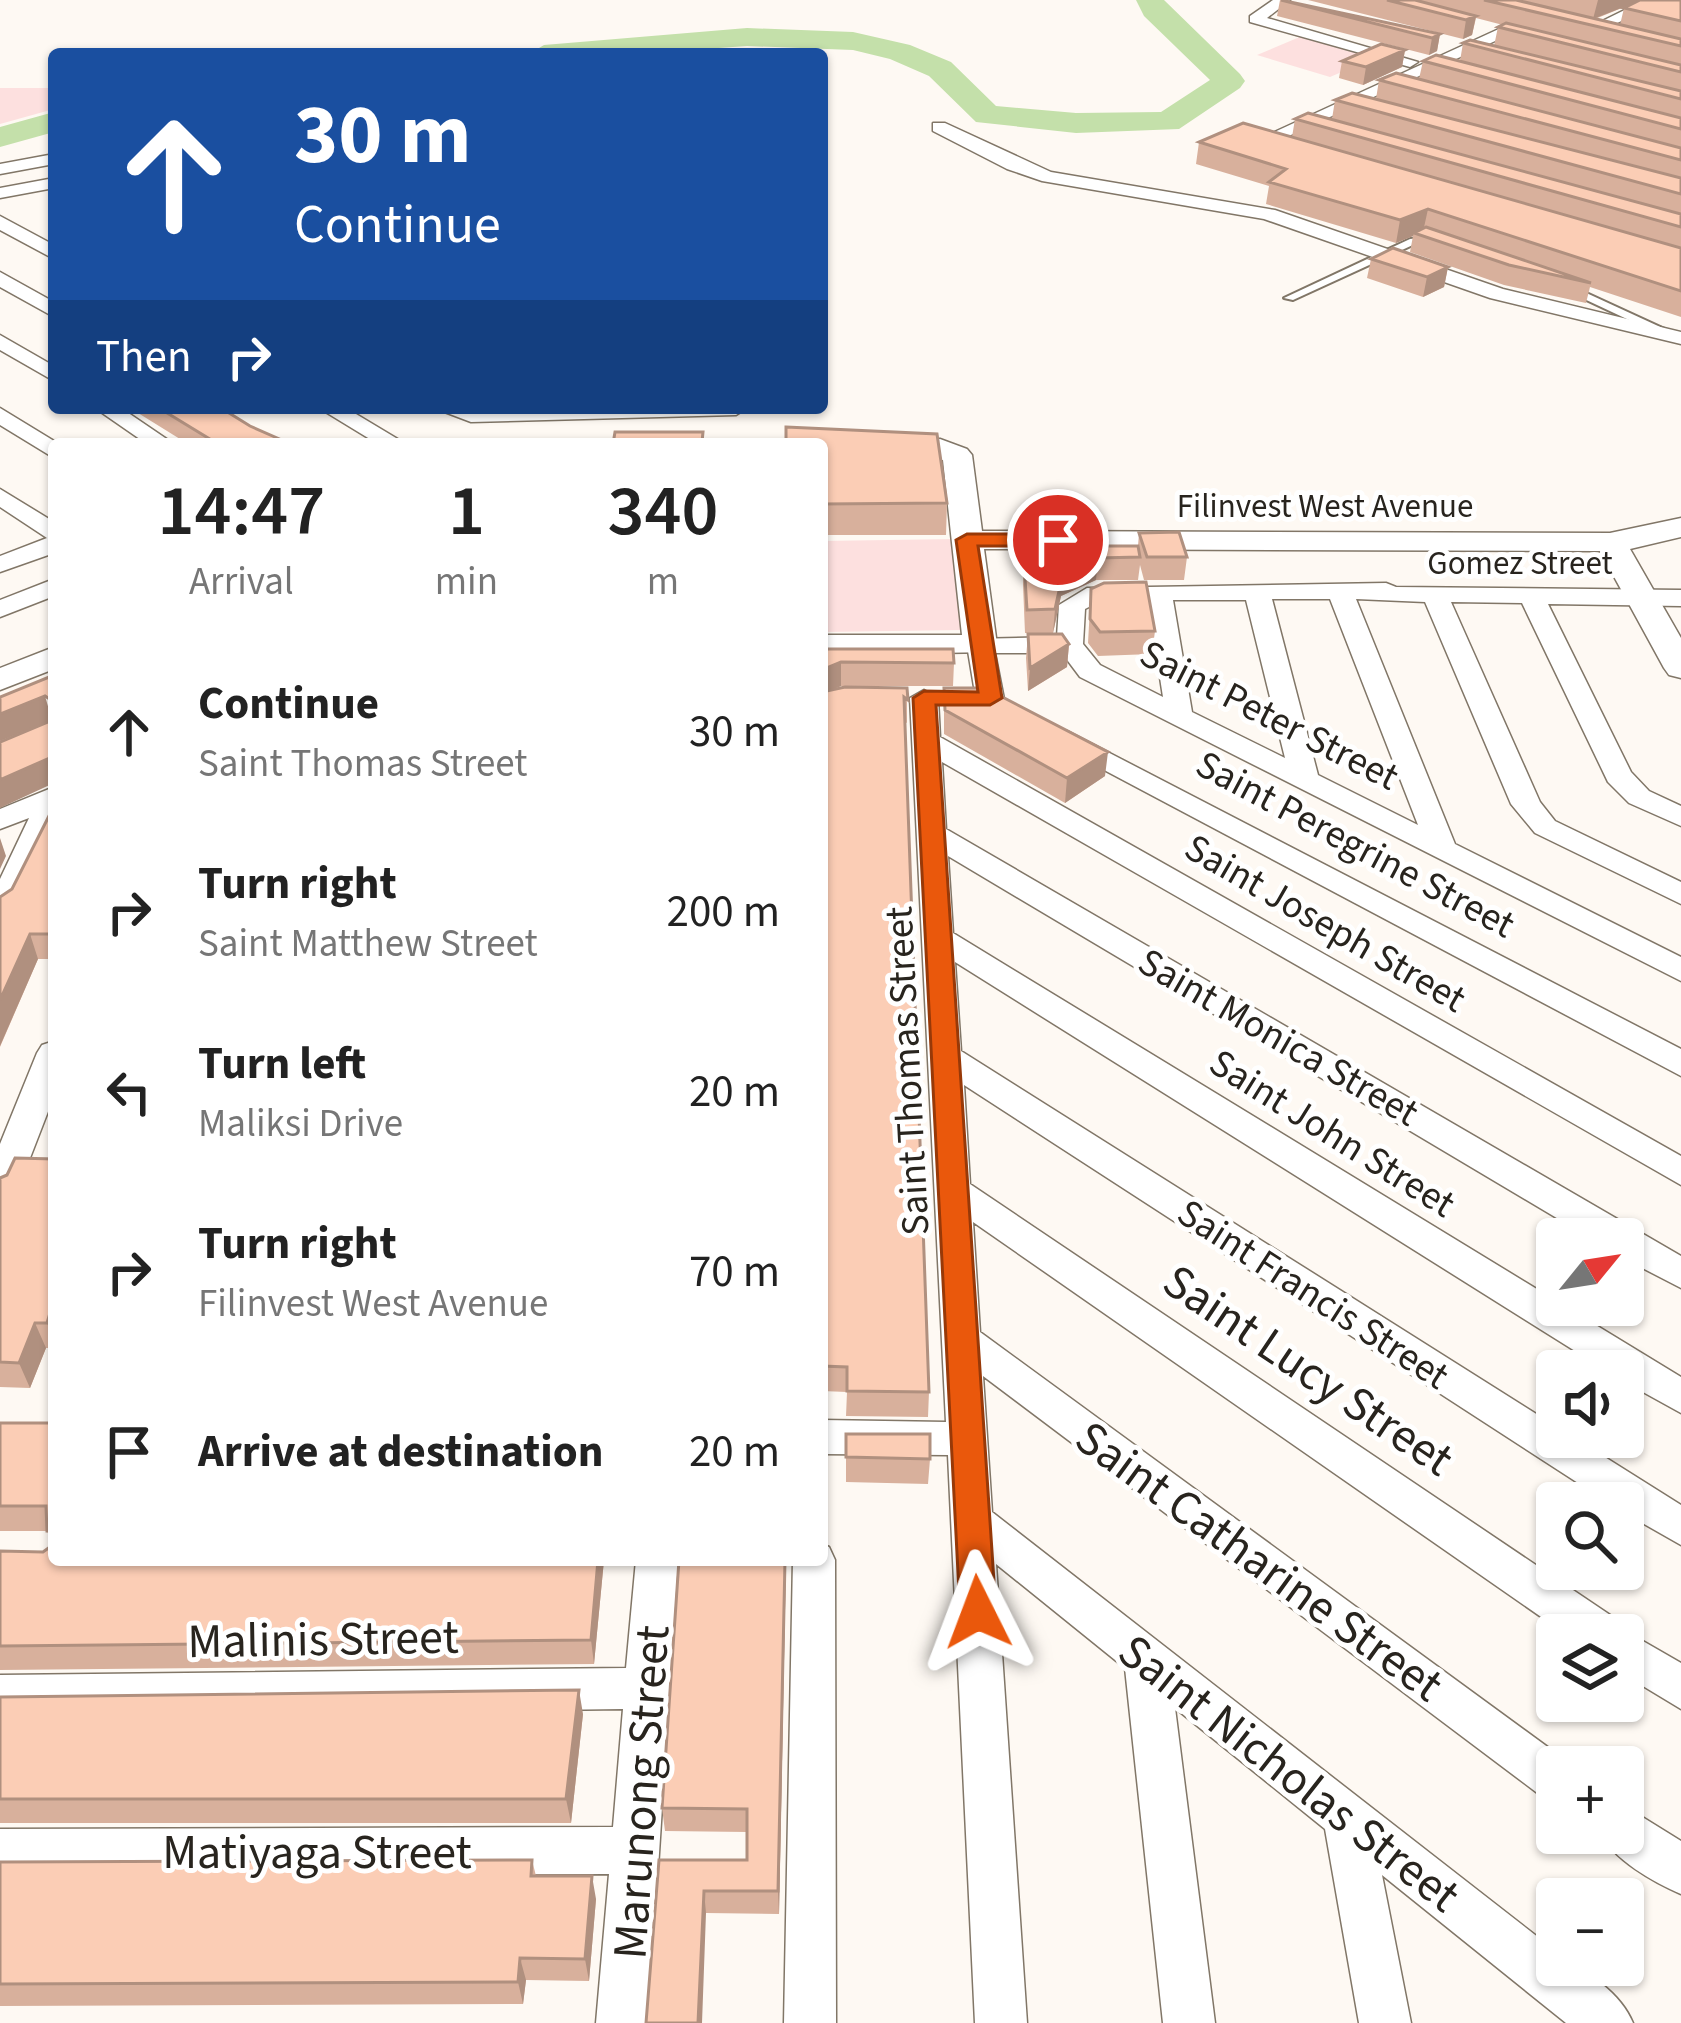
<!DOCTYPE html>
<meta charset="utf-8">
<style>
body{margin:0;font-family:"Source Sans 3",sans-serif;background:#f6f6f6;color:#222;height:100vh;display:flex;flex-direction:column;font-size:45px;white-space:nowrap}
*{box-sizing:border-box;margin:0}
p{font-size:39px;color:#767676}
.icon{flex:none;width:66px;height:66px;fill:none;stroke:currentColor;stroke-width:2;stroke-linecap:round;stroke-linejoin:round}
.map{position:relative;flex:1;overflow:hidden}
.side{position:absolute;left:48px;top:438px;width:780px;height:1128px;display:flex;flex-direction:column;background:#fff;border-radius:12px;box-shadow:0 3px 9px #0004}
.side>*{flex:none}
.banner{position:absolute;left:48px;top:48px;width:780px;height:366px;border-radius:12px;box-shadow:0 3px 9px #0004;background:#1a4fa0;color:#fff;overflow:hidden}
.needle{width:78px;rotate:60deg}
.fabs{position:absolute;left:1536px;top:1218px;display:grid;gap:24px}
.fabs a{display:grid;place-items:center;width:108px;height:108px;border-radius:12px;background:#fff;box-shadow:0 3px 9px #0004;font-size:60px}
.pin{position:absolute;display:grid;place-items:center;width:102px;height:102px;color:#fff;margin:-51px;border:6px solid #fff;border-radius:50%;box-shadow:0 3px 12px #0007}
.me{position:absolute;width:132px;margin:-66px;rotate:357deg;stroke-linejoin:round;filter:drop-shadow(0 0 9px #0008)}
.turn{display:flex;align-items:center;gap:42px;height:252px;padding:0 48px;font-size:54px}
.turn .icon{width:156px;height:156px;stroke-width:2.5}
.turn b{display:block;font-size:84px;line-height:102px}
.then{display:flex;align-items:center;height:114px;padding:0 48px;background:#0003;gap:24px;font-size:45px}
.eta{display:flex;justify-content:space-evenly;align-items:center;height:204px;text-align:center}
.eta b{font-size:72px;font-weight:600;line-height:84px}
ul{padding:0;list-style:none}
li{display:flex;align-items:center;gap:36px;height:180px;padding:0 48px}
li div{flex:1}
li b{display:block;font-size:45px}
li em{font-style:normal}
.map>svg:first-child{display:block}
.green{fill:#fde0df}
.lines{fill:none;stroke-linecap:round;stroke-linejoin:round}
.river{fill:#c4e0aa;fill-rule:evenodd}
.service-casing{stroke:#817667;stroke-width:4}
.minor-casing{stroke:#817667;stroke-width:3}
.tertiary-casing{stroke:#817667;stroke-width:3}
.service{fill:#fff;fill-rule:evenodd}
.minor{fill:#fff;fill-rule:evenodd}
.tertiary{fill:#fff;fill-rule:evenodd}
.wall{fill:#d8b09c;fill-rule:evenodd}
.shaded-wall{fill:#b0907f}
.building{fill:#fbcdb5;stroke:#b0907f;stroke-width:3}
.route{fill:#ea580c;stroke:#983908;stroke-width:3}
.labels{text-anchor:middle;stroke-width:10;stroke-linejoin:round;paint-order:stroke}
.far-street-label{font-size:33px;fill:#28241e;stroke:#fff}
.street-label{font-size:39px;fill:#28241e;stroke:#fff}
.near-street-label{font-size:48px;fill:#28241e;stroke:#fff}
</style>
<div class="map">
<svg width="1681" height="2023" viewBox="0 0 1681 2023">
<rect width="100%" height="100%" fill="#fef9f3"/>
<path class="green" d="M1302,36l77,20 -49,21 -73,-22z
M0,88h54v21l-54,15z
M954,539l10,91 -142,2v-91z"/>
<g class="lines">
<path class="river" d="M1136,0h28l76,74 5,7 -5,7 -61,41 -103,4 -100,-11 -47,-46 -39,-17 -37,-9 -106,-4 -113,8h-105l15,-9 203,-17 106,4 57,13 41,17 45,44 80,7 85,-1 49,-32 -66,-64z
M54,112v20l-54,15v-20z"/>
<g class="service-casing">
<path id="service" d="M1431,237l5,3 -2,2 -19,2 -122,56 -9,-2 126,-59z
M1569,285l100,46 1,2 -9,2 -96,-45 -1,-2z"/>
</g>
<g class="minor-casing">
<path id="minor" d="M1273,0h17l-23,18 151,44 -8,5 -160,-45v-6z
M1645,0h19l-67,33 -13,-3z
M1501,28l8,5 -3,3 -226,104 17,7v8h-12l-28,-15z
M933,123h12l106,49 224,38 228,79 178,43v12l-191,-46 -226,-79 -222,-38 -35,-12 -74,-38z
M54,154v10l-54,10v-10z
M54,178v10l-54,10v-10z
M0,216l54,29v14l-54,-29z
M0,272l54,30v15l-54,-30z
M0,335l54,31v15l-54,-31z
M0,408l59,36h-5v14l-54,-33z
M95,408h26l53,36h-27z
M319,408h27l60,36h-28z
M434,408h313l-11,7 -265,7z
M0,489l54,33v31l-54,19v-16l47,-18 -47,-31z
M54,579v17l-54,21v-17z
M1386,583l10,4 285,3v16l-133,-2 83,168 18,19 32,15v20l-52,-23 -21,-21 -86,-179 -71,-1 89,200 15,19 126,61v22l-146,-71 -24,-29 -86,-202 -69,-3 99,245 226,113v24l-601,-304 -18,-24h-67l9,46 -14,8 -14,-8 -9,-54 4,-6 86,-2 2,-32 28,-17zM1272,599h58l88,226 -100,-50zM1148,600l15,97 -63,-32 -17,-21 2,-35 16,-8zM1173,600h73l39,158 -93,-46z
M924,690l14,8 2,39 741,419v29l-739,-423 4,67 735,427v32l-58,-30v-19h-31l-644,-383 5,77 728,444v36l-58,-32v-10h-16l-652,-409 6,89 596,376v10h16l108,68v40l-58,-33v-9h-14l-645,-418 6,99 649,437 3,8 59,34v46l-58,-35v-39h-56l-594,-413 7,110 595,435h-18v34l-17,-6 -557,-419 9,136 565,440v13c29,0 65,31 76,58h-67l-184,-148 29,148h-52l-34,-194 -150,-121 40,315h-52l-38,-355 -129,-104 31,459h-52l-27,-568 -126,-1v-34l124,2 -36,-724z
M1067,731l614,318v27l-624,-331 -4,-6z
M54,787v41l-38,84 -16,10v-43l29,-61 -29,11v-20z
M54,1041v55l-36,93 -5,9 -13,4v-58l37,-91 5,-8z
M822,1544l7,3 6,13 1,463h-52l9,-463h29z
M636,1560h42l-30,463h-52l13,-149 -609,1v-46l613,-2 10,-118 -623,8v-42l626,-7z
M1623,1805l58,36v53c-26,-11 -69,-35 -80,-61h22z"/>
</g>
<g class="tertiary-casing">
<path id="tertiary" d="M940,439l27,10 5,6 10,76 628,2 71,-15v19l-51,12 51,89v40l-12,-3 -5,-7 -64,-117 -616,-2 13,96 -5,7 -170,3v-20h140l-19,-175 -121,-2v-14h-11z
M54,647v22l-54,21v-22z"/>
</g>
<use href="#service" class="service"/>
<use href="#minor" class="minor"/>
<use href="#tertiary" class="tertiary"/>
</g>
<path class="wall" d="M1280,0l160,34 -3,17 -8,4 -152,-39z
M1308,0h373v317l-91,-30 -4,16 -82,-18 -94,-33 3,-16 -17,7 -130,-39 3,-18 -73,-22 3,-22 93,-5 3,-18h37l3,-19 41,-1 3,-19 40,-1 4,-18h37l3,-18 31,3 4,-19 5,-2 -27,-7 -4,17 -9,4zM1634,3l-10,5 -4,17 -25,-6z
M1405,50l-3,17 -39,18 -24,-7 3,-17z
M1371,259l77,8 -4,20 -21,10 -56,-19z
M130,408h91l29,18 35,18h-97z
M786,427l151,7 10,69 -1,32h-124v-91h-209l2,-12h88l1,10 82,-1z
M1139,533l48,24 -3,23h-40l-4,-15 -2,15h-42l-35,16 -8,37h-28l-2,-48 1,-23 27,1 1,-17h86z
M1091,589l64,42 -3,23 -54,2 -10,-13z
M1028,634l41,10 -2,23 -39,24 -2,-33z
M822,649l132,14 -1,23h-112l-11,4 77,-2v35l-2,-1 24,670 -1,25 -82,-1 1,-24 -25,-1z
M944,688l161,88 -40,27 -121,-69z
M54,806v153h-16l-38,88v-150l12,-8z
M54,1159v189h-8l-16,40 -30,-1v-209z
M0,1423h54v137h550l-10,104 -594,6v-119l43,1 10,-8 -6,-13h-47z
M846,1434l84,25 -2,25 -82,-2z
M786,1560l-7,354 -73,-1 -47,-53h88v-28l-82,-1 -3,-23z
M0,1697l583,17 -12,109h-571z
M532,1860l4,16 60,23 -7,82 -63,-1 -3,24 -523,2v-144z"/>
<path class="shaded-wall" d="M1598,0h44l-49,19z
M1476,16l-4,19 -9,4 3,-19z
M1440,34l-3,17 -8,4 3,-17z
M1405,50l-3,17 -39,18 3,-18z
M1428,209l-5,23 -9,1 -1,3 -17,7 4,-23z
M1448,267l-4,20 -21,10 4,-20z
M1098,558l-2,22 -35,16 -8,37 2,-24 8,-36z
M1069,644l-2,23 -39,24 2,-23z
M841,662v24l-19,8v-24z
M45,696l7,24 -52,21v-27z
M1108,752l-3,24 -40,27 2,-25z
M54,756v27l-54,25v-28z
M0,838l6,18 -6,13z
M30,934l8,25 -38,87v-46z
M50,1313l4,10v17l-7,-17z
M35,1323l11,25 -16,40 -11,-25z
M598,1560h6l-10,104 -3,-24z
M785,1560h1l-7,354 -1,-23z
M579,1690l4,24 -12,109 -5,-24z
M592,1876l4,23 -7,82 -4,-22z
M704,1891l2,22 -4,110h-4z
M520,1958l6,22 -3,24 -5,-22z"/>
<path class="building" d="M1281,0l159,34 -8,4z
M1387,0h28l61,16 -10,4z
M1484,0h32l165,39v7z
M1640,0h41v21l-57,-13z
M1506,23l175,42v7l-183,-45z
M1470,40l211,51v8l-218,-56z
M1381,44l24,6 -39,17 -24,-6z
M1436,55l245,63v11l-258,-68z
M1396,73l285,75v12l-302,-80z
M1352,93l329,85v16l-346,-94z
M1308,113l373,101v13l-386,-108z
M1243,123l438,125v43l-253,-82 -28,11 -131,-38 17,-13 -87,-27z
M1426,227l165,56 -82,-18 -95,-32z
M1393,248l55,19 -21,10 -56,-18z
M159,408h62l29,18 34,15 -6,3h-60z
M786,427l151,7 10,69 -125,1v-60h-209l2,-12h88l-1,10 84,-1z
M1179,532l8,25h-40l-8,-24z
M1052,546h86l2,11 -42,1 -35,15 -8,36 -28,1 -3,-48 30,1z
M1146,582l9,49 -55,1 -10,-13 1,-30 13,-6z
M1028,634h34l7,10 -39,24z
M822,649h131l1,14 -113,-1 -19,8z
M54,675v81l-54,24v-38l48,-20 3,-22 -6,-4 -45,18v-17z
M845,687l62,1 1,12 -4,-3 25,695 -82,-1v-24l-25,-1v-674z
M944,688h41l123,64 -41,26 -122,-68z
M54,806v128h-24l-30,66v-103l12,-8z
M15,1158l39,1v154h-4l-3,10h-12l-16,40 -19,-1v-184l7,-3z
M0,1423h54v108h-7l-1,-25h-46z
M846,1434h84v25l-84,-2z
M54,1544v16h544l-7,80 -591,6v-95l43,1z
M679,1560h106l-7,331h-74l-6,132h-52l13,-163h88v-51l-85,-1z
M579,1690l-13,109h-566v-102z
M532,1860l-1,16h61l-7,83 -65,-1 -2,24 -518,2v-122z"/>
<path class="route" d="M967,534h91l11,6 -11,6h-80l24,152 -12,7h-54l60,907 -5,12 -13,4 -13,-4 -5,-12 -47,-914 11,-7 54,1 -22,-152z"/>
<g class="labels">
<g class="far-street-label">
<text x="1325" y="517">Filinvest West Avenue</text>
<text x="1520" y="574">Gomez Street</text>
</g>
<g class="street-label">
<text transform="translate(1270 714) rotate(27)" y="14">Saint Peter Street</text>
<text transform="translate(1356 843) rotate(28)" y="14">Saint Peregrine Street</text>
<text transform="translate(1326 922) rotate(30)" y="14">Saint Joseph Street</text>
<text transform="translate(1279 1036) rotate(30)" y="14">Saint Monica Street</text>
<text transform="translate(906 1071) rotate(-93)" y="14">Saint Thomas Street</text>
<text transform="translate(1333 1132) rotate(32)" y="14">Saint John Street</text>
<text transform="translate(1314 1293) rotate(33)" y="14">Saint Francis Street</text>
</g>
<g class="near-street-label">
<text transform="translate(1309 1369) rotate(34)" y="17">Saint Lucy Street</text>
<text transform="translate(1260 1560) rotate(36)" y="17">Saint Catharine Street</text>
<text transform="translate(323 1638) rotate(-1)" y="17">Malinis Street</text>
<text transform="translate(1290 1772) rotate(38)" y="17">Saint Nicholas Street</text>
<text transform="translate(640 1792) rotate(-86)" y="17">Marunong Street</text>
<text x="317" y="1868">Matiyaga Street</text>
</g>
</g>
</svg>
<div class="fabs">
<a><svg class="needle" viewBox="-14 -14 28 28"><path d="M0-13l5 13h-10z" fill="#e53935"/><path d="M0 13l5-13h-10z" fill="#767676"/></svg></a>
<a><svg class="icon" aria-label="sound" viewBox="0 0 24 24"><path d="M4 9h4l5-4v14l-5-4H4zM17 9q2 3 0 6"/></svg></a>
<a><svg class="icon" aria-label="search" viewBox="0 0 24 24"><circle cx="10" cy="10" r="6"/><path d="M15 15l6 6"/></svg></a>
<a><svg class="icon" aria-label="layers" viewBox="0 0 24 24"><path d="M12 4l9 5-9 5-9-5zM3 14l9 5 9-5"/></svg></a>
<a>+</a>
<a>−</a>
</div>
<div class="pin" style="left:1058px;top:540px;background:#d93025"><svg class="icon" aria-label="arrive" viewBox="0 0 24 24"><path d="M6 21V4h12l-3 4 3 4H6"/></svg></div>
<svg class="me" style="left:978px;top:1612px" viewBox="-20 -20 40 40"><path d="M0-17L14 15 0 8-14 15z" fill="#ea580c" stroke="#fff" stroke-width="4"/></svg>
<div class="banner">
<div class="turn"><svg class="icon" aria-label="ahead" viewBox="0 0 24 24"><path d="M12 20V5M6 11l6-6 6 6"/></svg><div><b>30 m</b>Continue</div></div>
<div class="then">Then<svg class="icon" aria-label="right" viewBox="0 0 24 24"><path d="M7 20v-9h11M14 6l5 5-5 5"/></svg></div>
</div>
<section class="side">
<div class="eta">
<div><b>14:47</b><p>Arrival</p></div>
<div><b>1</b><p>min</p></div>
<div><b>340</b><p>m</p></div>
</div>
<ul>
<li><svg class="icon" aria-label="ahead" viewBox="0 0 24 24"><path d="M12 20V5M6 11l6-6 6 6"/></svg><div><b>Continue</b><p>Saint Thomas Street</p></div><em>30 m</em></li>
<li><svg class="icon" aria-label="right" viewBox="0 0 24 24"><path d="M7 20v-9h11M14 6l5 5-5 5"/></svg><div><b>Turn right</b><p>Saint Matthew Street</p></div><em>200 m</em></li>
<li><svg class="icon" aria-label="left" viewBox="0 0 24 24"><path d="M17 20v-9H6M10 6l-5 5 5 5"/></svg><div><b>Turn left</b><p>Maliksi Drive</p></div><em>20 m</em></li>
<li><svg class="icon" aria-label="right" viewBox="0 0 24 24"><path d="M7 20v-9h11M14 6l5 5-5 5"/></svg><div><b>Turn right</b><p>Filinvest West Avenue</p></div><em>70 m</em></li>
<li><svg class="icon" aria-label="arrive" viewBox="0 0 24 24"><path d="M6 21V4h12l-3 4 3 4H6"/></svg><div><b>Arrive at destination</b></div><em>20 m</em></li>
</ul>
</section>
</div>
